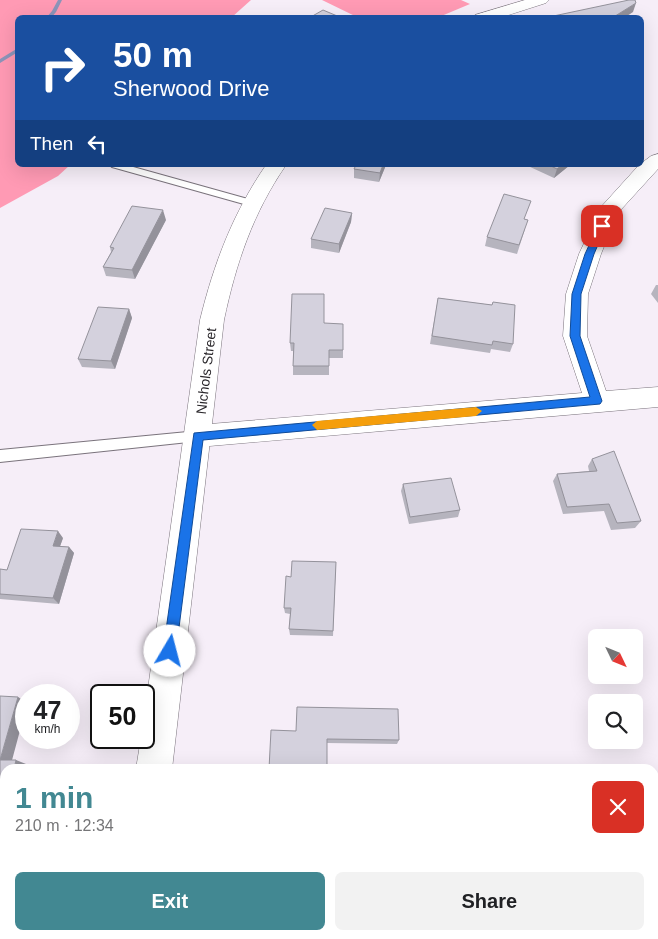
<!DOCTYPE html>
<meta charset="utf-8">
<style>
body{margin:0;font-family:Helvetica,sans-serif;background:#f2f2f2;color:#202124;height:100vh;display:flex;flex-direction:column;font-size:19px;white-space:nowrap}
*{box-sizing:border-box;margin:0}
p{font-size:16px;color:#757577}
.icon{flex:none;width:28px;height:28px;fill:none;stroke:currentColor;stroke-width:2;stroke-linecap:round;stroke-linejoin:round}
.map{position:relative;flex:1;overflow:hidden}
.panel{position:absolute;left:0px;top:764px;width:659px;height:176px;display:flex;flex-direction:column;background:#fff;border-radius:15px 15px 0 0;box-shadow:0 5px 20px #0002}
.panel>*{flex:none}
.hud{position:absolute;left:15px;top:15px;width:629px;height:152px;border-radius:8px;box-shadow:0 5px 20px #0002;background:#1a4fa0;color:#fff;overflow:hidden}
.needle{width:32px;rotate:133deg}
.controls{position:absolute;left:588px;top:629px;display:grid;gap:10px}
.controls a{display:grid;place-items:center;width:55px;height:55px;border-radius:8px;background:#fff;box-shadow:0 5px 20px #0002;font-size:25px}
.speed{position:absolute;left:15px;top:684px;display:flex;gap:10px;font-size:25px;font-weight:700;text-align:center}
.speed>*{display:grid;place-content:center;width:65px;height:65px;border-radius:50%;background:#fff;box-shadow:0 5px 20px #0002;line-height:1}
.speed small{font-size:12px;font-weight:400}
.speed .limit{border:2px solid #111;border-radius:8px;background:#fff;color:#111}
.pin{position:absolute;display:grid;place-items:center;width:42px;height:42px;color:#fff;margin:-21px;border-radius:10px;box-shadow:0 2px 8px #0006}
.me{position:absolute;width:55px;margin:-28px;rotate:8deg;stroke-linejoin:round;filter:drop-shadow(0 0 4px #0008)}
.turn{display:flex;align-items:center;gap:18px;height:105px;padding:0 15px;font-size:22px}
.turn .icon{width:65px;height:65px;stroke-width:2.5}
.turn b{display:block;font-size:35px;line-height:42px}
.then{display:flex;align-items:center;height:48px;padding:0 15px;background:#0003;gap:10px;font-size:19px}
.round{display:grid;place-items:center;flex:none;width:52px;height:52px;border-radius:8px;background:#f2f2f2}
.headline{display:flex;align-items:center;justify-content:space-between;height:85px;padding:0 15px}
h1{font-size:30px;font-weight:700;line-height:38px;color:#428892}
.button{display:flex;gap:10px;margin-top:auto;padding:10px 15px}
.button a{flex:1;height:58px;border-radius:8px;background:#428892;color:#fff;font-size:20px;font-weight:700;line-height:58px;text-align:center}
.button a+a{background:#f2f2f2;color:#202124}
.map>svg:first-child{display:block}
.forest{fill:#ff9ab4}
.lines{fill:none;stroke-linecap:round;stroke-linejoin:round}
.stream{fill:#8c94b9;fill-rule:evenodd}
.lane-casing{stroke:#7a737c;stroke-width:2}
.street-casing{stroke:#7a737c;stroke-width:1}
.secondary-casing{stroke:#7a737c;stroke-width:1}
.lane{fill:#fff;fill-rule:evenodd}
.street{fill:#fff;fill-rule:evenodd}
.secondary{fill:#fff;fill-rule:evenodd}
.wall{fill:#b6b4be}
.shaded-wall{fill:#94929b}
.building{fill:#d4d1dd;stroke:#94929b}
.route{fill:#1a73e8;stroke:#114b97}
.slow{fill:#f59e0b}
.labels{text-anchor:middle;stroke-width:4;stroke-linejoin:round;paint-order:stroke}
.street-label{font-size:14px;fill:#2a272b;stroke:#fff}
</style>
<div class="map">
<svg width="658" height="939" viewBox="0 0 658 939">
<rect width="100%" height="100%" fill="#f6eef8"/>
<path class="forest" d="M0,0h251l-19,17 -214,1v147h52l-12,11 -58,32z
M322,0h139l9,4 -31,13 -80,1z"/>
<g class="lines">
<path class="stream" d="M58,0h4l-6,12 -5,6h-5l6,-7z
M18,48v4l-18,11v-4z"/>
<g class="lane-casing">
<path id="lane" d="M110,165h16l129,36 1,2 -5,3 -139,-39z
M198,431l5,1 2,4 -2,4 -5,1 -198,21v-12z"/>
</g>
<g class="street-casing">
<path id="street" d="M658,154v15l-41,45 -16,40 -13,40 -1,42 19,55 52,-4v20l-460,40 -9,-3 -4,-8 4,-8 9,-3 384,-32 -19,-57 3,-42 13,-40 22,-47 38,-42 12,-9z"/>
</g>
<g class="secondary-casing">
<path id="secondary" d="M525,0h24l-3,3 -47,15h-26l2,-3z
M266,165h20c-33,48 -50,98 -62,155l-52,449h-36l5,-31h3v-21l56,-397c14,-57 33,-107 66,-155z
M112,935h40l-1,4h-40z"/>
</g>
<use href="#lane" class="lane"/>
<use href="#street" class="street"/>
<use href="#secondary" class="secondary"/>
</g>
<path class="wall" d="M386,165l-7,17 -25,-4v-9z
M529,165h41l-16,13 -26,-12z
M352,213l-1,9 -12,31 -28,-5v-9z
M166,220l-31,59 -29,-3 -3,-9 8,-15 -1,-5z
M525,220v9l-8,25 -32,-8 2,-9z
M656,285h2v18l-7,-9z
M438,298l54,7 1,-3 20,42 -3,8 -19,-3 -1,4 -60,-9z
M129,309l3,9 -17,51 -33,-2 -4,-8z
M324,323l19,27v8h-14v17h-36v-24h-2l-1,-8z
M592,459l49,62 -6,7 -24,2 -7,-19 -41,3 -10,-33 4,-7 32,-3 -1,-5z
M403,484l57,26 -2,7 -49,7 -8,-33z
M63,538l-3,8 9,1 5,6 -15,51 -59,-5v-30l7,1z
M336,562l-3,74 -43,-1 -1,-6 1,-15 -5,-1 -1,-5 7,-31z
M271,730l128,10 -2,4 -70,-1z
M658,805v83h-4v-76z
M299,935h11v4h-24z
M562,936l9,2 1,1h-11z"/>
<path class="shaded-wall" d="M636,3l-3,9 -9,6h-12z
M383,165h3l-7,17 1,-9z
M562,165h8l-16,13 3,-9z
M163,210l3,10 -31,59 -3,-9z
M352,213l-1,9 -12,31v-9z
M129,309l3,9 -17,51 -4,-8z
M58,531l5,7 -5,14 -5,-6z
M69,547l5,6 -15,51 -6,-6z
M18,697l8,5v6l-15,56 -11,-4z
M16,760l10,4 -1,5h-11z
M5,801v41l-5,18v-42z"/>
<path class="building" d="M629,0h6l1,3 -24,15h-68z
M323,10l19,8h-33z
M356,165h27l-3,8 -26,-4z
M549,165h13l-5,4z
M504,194l27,7 -7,18 4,1 -9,25 -32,-8z
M132,206l31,4 -31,60 -29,-3 11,-19 -4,-1z
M325,208l27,5 -13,31 -28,-5z
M292,294h32v29l19,1v26h-14v16h-36l1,-23h-4z
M438,298l54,7 1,-3 22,3 -2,39 -20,-3 -1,4 -60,-9z
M98,307l31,2 -18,52 -33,-2z
M614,451l27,70 -24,2 -8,-19 -42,3 -10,-33 40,-3 -5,-12z
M451,478l9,32 -50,7 -7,-33z
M21,529l37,2 -5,15 16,1 -16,51 -53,-4v-25l7,1z
M292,561l44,1 -3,69 -44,-2 2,-21h-7l2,-32 5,1z
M0,696l18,1 -18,63h16l-2,9h-9v32l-5,17z
M297,707l101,2 1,31 -72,-1v30h-58l2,-39 25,1z
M658,816v69l-4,-4v-58z
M303,935h6l1,4h-20z"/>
<path class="route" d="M602,223l4,3 -12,28 -13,40 -1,42 22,65 -2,3 -397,36 -27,211 -2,5 -4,2 -5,-2 -2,-5 31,-218 396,-36 -20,-61 2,-42 13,-40 13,-28z"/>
<path class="slow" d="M476,407l6,4 -6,5 -159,14 -5,-5 5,-4z"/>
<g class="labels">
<g class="street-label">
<text transform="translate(206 371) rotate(-83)" y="5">Nichols Street</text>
</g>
</g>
</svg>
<div class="controls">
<a><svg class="needle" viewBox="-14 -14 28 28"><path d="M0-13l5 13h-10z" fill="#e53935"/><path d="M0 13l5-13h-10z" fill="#757577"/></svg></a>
<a><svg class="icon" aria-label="search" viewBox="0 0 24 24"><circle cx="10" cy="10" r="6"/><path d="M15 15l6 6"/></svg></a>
</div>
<div class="speed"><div>47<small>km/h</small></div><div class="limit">50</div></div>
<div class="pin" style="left:602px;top:226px;background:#d93025"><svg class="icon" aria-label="arrive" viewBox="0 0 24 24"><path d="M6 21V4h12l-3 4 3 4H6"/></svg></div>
<svg class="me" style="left:170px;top:651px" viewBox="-20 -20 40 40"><circle r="19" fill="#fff"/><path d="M0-13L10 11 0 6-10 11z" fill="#1a73e8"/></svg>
<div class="hud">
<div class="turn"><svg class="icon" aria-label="right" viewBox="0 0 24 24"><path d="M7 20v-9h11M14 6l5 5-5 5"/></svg><div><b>50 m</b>Sherwood Drive</div></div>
<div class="then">Then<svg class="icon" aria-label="left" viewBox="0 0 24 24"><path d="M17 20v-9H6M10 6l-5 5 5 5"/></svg></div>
</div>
<section class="panel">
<div class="headline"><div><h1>1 min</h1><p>210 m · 12:34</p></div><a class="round" style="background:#d93025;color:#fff"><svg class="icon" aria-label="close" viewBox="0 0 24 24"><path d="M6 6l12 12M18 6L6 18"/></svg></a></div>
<div class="button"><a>Exit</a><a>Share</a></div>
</section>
</div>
